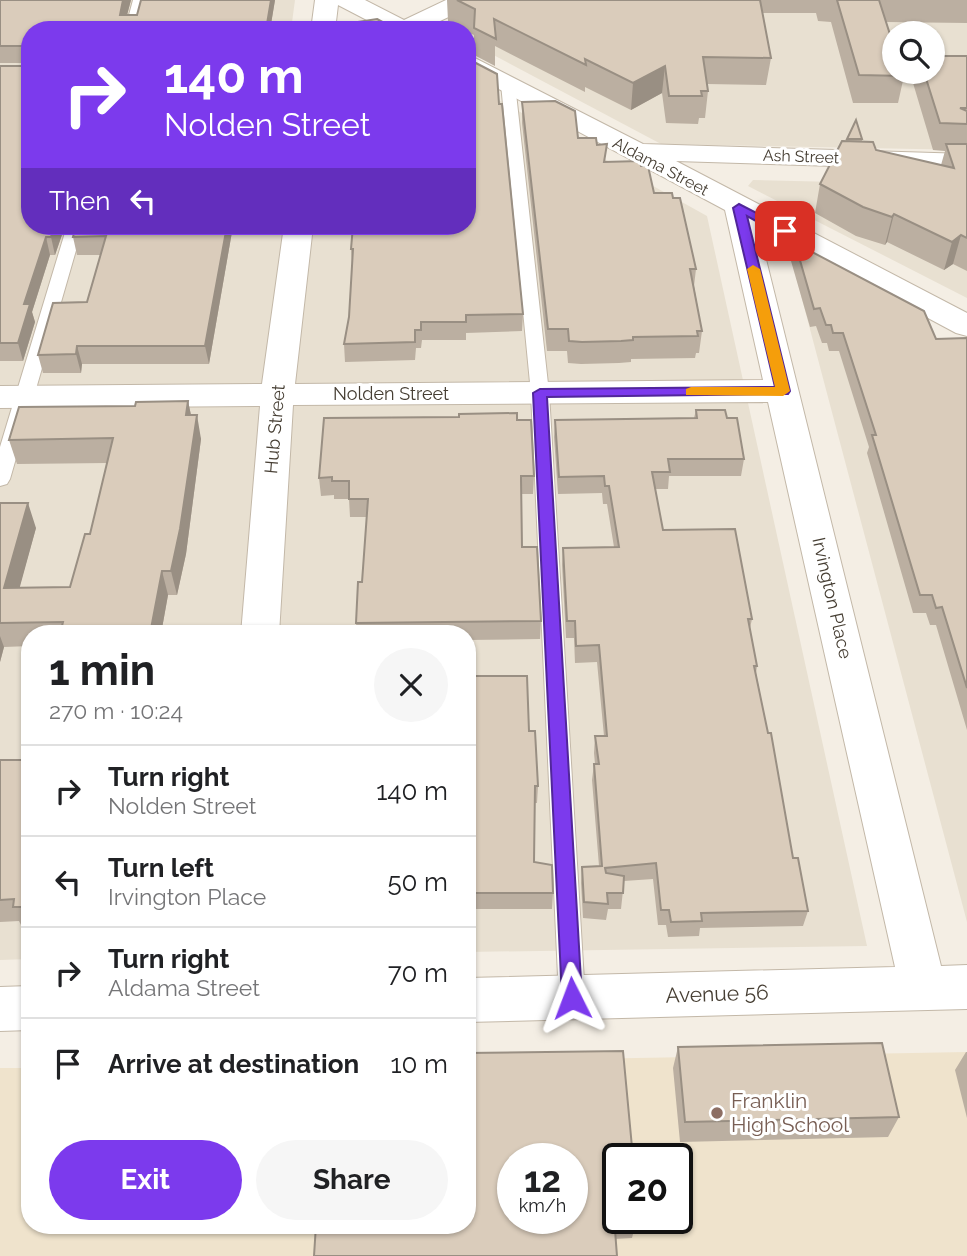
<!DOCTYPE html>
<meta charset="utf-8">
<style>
body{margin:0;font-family:Raleway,sans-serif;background:#f6f6f6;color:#202124;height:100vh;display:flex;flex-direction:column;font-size:26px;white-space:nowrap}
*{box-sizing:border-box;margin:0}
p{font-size:23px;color:#757577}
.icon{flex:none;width:38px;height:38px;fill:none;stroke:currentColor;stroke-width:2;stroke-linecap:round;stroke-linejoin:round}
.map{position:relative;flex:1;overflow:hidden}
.side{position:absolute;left:21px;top:625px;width:455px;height:609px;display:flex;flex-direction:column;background:#fff;border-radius:28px;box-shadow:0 2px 5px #0004}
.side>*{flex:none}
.banner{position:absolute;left:21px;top:21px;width:455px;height:214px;border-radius:28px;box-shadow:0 2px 5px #0004;background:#7c3aed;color:#fff;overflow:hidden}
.controls{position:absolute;left:882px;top:21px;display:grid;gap:14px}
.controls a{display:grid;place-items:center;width:63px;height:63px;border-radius:50%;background:#fff;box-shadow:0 2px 5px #0004;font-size:35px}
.speed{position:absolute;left:497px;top:1143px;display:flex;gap:14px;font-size:35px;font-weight:700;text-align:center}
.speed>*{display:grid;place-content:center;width:91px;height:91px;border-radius:50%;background:#fff;box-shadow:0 2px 5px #0004;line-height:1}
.speed small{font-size:18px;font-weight:400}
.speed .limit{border:4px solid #111;border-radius:10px;background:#fff;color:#111}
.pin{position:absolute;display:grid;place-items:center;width:60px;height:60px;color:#fff;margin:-30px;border-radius:14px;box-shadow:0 4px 10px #0006}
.me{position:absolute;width:77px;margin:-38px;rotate:357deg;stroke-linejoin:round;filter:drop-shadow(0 0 5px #0008)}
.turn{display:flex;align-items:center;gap:24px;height:147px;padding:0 28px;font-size:32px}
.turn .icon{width:91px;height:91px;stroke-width:2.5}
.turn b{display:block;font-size:49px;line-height:60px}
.then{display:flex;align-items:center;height:66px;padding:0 28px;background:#0003;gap:14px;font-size:26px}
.round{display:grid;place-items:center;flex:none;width:74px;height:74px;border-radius:37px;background:#f6f6f6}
.overview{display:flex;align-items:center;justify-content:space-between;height:119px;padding:0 28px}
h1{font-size:42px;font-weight:700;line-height:52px}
.button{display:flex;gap:14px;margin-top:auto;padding:14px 28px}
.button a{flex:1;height:80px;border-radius:42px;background:#7c3aed;color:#fff;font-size:28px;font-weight:700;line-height:80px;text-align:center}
.button a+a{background:#f6f6f6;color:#202124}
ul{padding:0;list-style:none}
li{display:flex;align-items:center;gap:21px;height:91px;padding:0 28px;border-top:2px solid #e0e0e0}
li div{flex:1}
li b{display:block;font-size:26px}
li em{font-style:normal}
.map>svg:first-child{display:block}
.residential{fill:#e8e0d1;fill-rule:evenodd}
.education{fill:#efe3cc;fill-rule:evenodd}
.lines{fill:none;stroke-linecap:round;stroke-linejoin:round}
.lane-casing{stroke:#c3b8a8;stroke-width:2}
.street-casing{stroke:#c3b8a8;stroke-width:2}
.lane{fill:#fff;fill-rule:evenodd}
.street{fill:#fff;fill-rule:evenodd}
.wall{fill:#bbafa1}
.shaded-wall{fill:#998f83}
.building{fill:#daccbb;stroke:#998f83;stroke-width:2;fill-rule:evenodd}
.route{fill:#7c3aed;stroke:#51269a;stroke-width:2}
.slow{fill:#f59e0b}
.education-dot{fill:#8d6e63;stroke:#fff;stroke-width:2.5}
.labels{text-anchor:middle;stroke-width:6;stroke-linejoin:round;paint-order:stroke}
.far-street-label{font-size:16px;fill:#463e33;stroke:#fff}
.street-label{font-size:18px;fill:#463e33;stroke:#fff}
.near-street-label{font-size:21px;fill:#463e33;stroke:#fff}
.near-education-label{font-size:21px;fill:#785e54;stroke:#fff;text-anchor:start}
</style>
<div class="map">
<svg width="967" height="1256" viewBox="0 0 967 1256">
<rect width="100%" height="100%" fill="#f4eee4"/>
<path class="residential" d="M0,0h295l-4,30h-261v196h437v-142h3l237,132 160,730 -400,6v-318h-437v325l-30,1z
M511,0h456v150l-306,-6 -194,-103v-11l-22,-1zM894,33h39v39h-39z
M753,180l214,5v113l-219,-112z
M793,265h9l165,89v568z"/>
<path class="education" d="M967,1052v204h-967v-188h30v157h437v-164zM513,1158h59v60h-59zM618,1158h59v60h-59z"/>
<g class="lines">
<g class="lane-casing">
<path id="lane" d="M133,0h14l-8,30h-14z
M508,80l7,4 34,309 36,605 -4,8 -9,4 -9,-4 -4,-8 -28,-605 -30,-309z
M67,226h16l-73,253 -3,5 -7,2v-39z"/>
</g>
<g class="street-casing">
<path id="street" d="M315,0h50l39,20 42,-20h32l-4,5 -53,25h-35l-48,-25 -3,25h-24z
M467,54l176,90 324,10v16l-291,-9 291,152v23l-11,-3 -198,-106 183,739 26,-1v44l-500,13v-44l428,-11 -127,-565 -475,3 -14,229h-38l19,-228 -260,2v-22l262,-2 22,-158h29l-18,158 468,-4 -38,-170 -258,-138z
M30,986v44l-30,1v-44z"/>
</g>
<use href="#lane" class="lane"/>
<use href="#street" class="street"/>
</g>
<path class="wall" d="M0,0h131l-4,15h10l4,-15h134l-5,30h-240v196h35l-10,29h-5l-18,57 3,10 -12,39h-23v-295h27v-3h-27z
M447,0h520v23l-81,-1 18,54 -6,27h-45l-22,-81 -13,-1 -2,-8h-54l9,45 -5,27 -59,-1 1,7 -3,27h-6l-1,6 -32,-1 -4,-30 -31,17 -46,-23v5l-90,-46v20l-21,-11v-20l-7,-3v-2h-3l-16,-9z
M967,56v215l-14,-7 -9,6 -57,-28 -2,3 -29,-9 -41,-23 5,-29 27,-45h15v2l14,9 65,15 4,-14 -12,-1 -20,-67 2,-11h18z
M522,102l56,36 19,7 9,17 35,4 13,27 42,76 -2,17 8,45 -3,22h-3l-1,5 -64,1v3l-12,1 -38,1 -13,-1 -1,-12h-20l-25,-228z
M499,104l24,210 -1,17 -56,2v7h-44l-1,8h-5l-1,12 -70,2 -1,-18 5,-27 3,-52 -1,-16z
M76,226h157l-24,138h-127l-1,9h-38l-5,-18 49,-53 14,-47h-24l-4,-18z
M795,243l141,96 31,-1v392l-31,-105h-6l-4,-12h-13l-46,-160 2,-6 -30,-96h-10l-2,-8h-5l-6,-17 -6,1 -19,-66z
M188,401l3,14 10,24 -15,115 -9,41h-9l-7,39h-131v12l-26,1 -4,15v-159l36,25 -17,60 51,-1 20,-53 17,-71 -90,1 -8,-24 126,-34z
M696,410l31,8 17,41 -3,17h-72l-1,13h-13l8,41 89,89 -2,9 7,38 -1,7 37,185 15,53 -5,15 -103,2 -1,8 -31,1 -2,-12h-8l-5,-46 -29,2 -3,28h-13l-2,11 -23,-2 -2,-35 1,-16 17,-1 -7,-86 2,-16h1l-1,-11 1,-17h9l-7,-74 -22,1 -1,-25h-8l-4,-73 1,-17 51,-1 -7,-43h-4l-1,-11 -44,1 -4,-57 1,-17 139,-2z
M517,420l17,56 -1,18h-12l1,53 19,74 -1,18 -73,1v-6h-110l-1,-11 6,-41 5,-65h-17l-1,-18h-15v-4l-13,1 -2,-18z
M467,676l62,55 9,55 -1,17h-2l-1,59 19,31 -1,16h-85z
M30,754v175h-7l-4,-8 -19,1v-162h28z
M678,1047l221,70 -11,20 -208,5 -7,-74z
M966,1052h1v66l-12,-48z
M618,1158v60h19l-5,20 -318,18z"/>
<path class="shaded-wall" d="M123,0h8l-8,30 -3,-15z
M271,0h4l-5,30h-4z
M665,66l-3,27 -31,17 2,-27z
M894,214l-7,28 -2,3 7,-28z
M54,226h11l-10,29 -4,-18z
M227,226h6l-24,138 -4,-18z
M961,235l-8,29 -9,6 8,-28z
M46,237l4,18 -18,57 3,10 -12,39 -5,-18 6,-39z
M77,346l5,18 -1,9 -5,-19z
M188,401l5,24 -7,-10z
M197,415l4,24 -15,115 -9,41 -6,-24z
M28,503l8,25 -23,84 -9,-24z
M162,571l6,24 -7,39h-11z
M0,636l4,11 -4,15z"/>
<path class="building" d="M0,0h123l-3,15h17l4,-15h130l-5,30h-236v196h24l-3,11h-5l-22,67h6l-12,39h-18v-277h27l1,-20h-28z
M457,0h303l11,58 -68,-1 5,34h-7l1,5h-33l-4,-30 -32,17 -48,-24 1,6 -92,-46 2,20 -22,-11 1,-19z
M837,0h42l15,47v25h9l1,4 -45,-1z
M377,19l20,11h-42l-4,-7z
M933,56h34v52h-7l7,3v13l-27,-1 -16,-51h9z
M472,61l25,13 2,30h3l21,210 -57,1v7h-45v8h-6v12l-71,2 5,-27 4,-68h-2l2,-23h114v-160l4,3z
M555,101l20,10 3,27h18l1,7 10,-1 -3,18 36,-1 1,5h7l6,27h18l1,5h7l16,71h-6l12,62h-5l1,5 -65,1v3l-12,1 -39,1 -13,-1 -1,-12h-20l-26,-227z
M856,120l6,19h-15z
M842,141l31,1 3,8 78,18 -8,-24h21v94l-6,-3 -9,7 -58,-28 -2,3 -29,-10 -43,-23z
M76,226h151l-22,120h-128l-1,8 -38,1 15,-52 34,-1 19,-66 -33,1z
M795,243l129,68 12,28 31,-1v350l-25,-81 -6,1 -4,-13h-12l-48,-160h4l-33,-102h-10l-2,-8h-5l-6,-17 -6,1z
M188,401l-2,14h11l-17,114 -9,42h-9l-12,63h-90l3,-12 -63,1v-120h28l-24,85 66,-1 15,-53h5l23,-96 -104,2 10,-33 116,-1 1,-4z
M696,410h29l2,8h10l7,41h-76l2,13h-18l11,58 72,-1 17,90h-4l9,47h-3l14,67h3l22,125h5l10,53 -107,2 1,8 -31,1 -2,-12h-8l-5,-47 -51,5 1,5 18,3 -1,17h-16l1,11 -24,-2 -2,-35 20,-1 -8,-102h5l-4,-28h12l-8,-91 -23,1 -1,-25h-8l-4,-73 56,-1 -10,-61h-4l-1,-10 -45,1 -4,-57 142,-2z
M517,413v7h14l3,56h-13v3l1,68h15l4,74 -185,2 2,-41h4l6,-83h-19v-18h-17v-4l-13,1 5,-60 135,-1v-3z
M467,676h60l2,55h6l3,55h-3l-1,76 18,3 1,28h-86z
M30,754v153h-17l1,-8 -14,1v-140h28z
M882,1043l17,74 -214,5 -7,-75z
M623,1051l10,107h-15v58l-4,1 3,39h-303l2,-31h151v-172zM513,1158h59v60h-59z"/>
<path class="route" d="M739,204l52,27 -11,3 -33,-18 43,175 -2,3 -241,3 35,601 -3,7 -7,2 -7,-2 -3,-7 -29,-605 7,-4 235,-2 -42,-179z"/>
<path class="slow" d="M753,265l7,4 30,122 -7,5 -97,-1v-6l5,-2h84l-28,-118z"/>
<circle class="education-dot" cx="717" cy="1113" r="7"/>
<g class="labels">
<g class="far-street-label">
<text transform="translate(801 156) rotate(2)" y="6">Ash Street</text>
<text transform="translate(661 166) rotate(28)" y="6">Aldama Street</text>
</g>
<g class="street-label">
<text x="391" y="400">Nolden Street</text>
<text transform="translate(275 429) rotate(-85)" y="6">Hub Street</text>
<text transform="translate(832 598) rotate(77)" y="6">Irvington Place</text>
</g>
<g class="near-street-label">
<text transform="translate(717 994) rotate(-2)" y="7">Avenue 56</text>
</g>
<g class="near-education-label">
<text x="731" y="1108">Franklin<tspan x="731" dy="24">High School</tspan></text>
</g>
</g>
</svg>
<div class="controls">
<a><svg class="icon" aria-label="search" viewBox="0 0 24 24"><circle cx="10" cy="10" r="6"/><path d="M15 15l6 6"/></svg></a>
</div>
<div class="speed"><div>12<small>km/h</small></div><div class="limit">20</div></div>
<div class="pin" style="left:785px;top:231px;background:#d93025"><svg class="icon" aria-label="arrive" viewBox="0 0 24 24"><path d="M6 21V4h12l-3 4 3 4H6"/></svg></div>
<svg class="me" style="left:572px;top:998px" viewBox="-20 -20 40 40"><path d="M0-17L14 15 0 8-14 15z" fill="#7c3aed" stroke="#fff" stroke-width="4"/></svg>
<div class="banner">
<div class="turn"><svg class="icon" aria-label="right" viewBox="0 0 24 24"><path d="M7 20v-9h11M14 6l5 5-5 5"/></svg><div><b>140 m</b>Nolden Street</div></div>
<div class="then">Then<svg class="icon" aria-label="left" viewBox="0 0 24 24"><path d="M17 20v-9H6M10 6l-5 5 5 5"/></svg></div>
</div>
<section class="side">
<div class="overview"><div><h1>1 min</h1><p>270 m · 10:24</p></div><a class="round"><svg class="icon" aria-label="close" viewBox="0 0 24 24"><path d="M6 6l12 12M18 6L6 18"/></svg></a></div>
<ul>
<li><svg class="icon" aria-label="right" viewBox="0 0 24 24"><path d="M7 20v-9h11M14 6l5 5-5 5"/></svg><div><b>Turn right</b><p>Nolden Street</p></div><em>140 m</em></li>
<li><svg class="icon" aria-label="left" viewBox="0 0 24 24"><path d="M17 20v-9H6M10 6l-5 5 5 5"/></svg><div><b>Turn left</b><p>Irvington Place</p></div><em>50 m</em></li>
<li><svg class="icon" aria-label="right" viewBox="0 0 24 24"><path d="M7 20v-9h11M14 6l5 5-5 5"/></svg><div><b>Turn right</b><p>Aldama Street</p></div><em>70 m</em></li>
<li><svg class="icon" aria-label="arrive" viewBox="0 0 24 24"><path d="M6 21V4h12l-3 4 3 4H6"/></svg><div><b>Arrive at destination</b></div><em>10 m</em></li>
</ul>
<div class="button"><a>Exit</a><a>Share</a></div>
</section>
</div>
